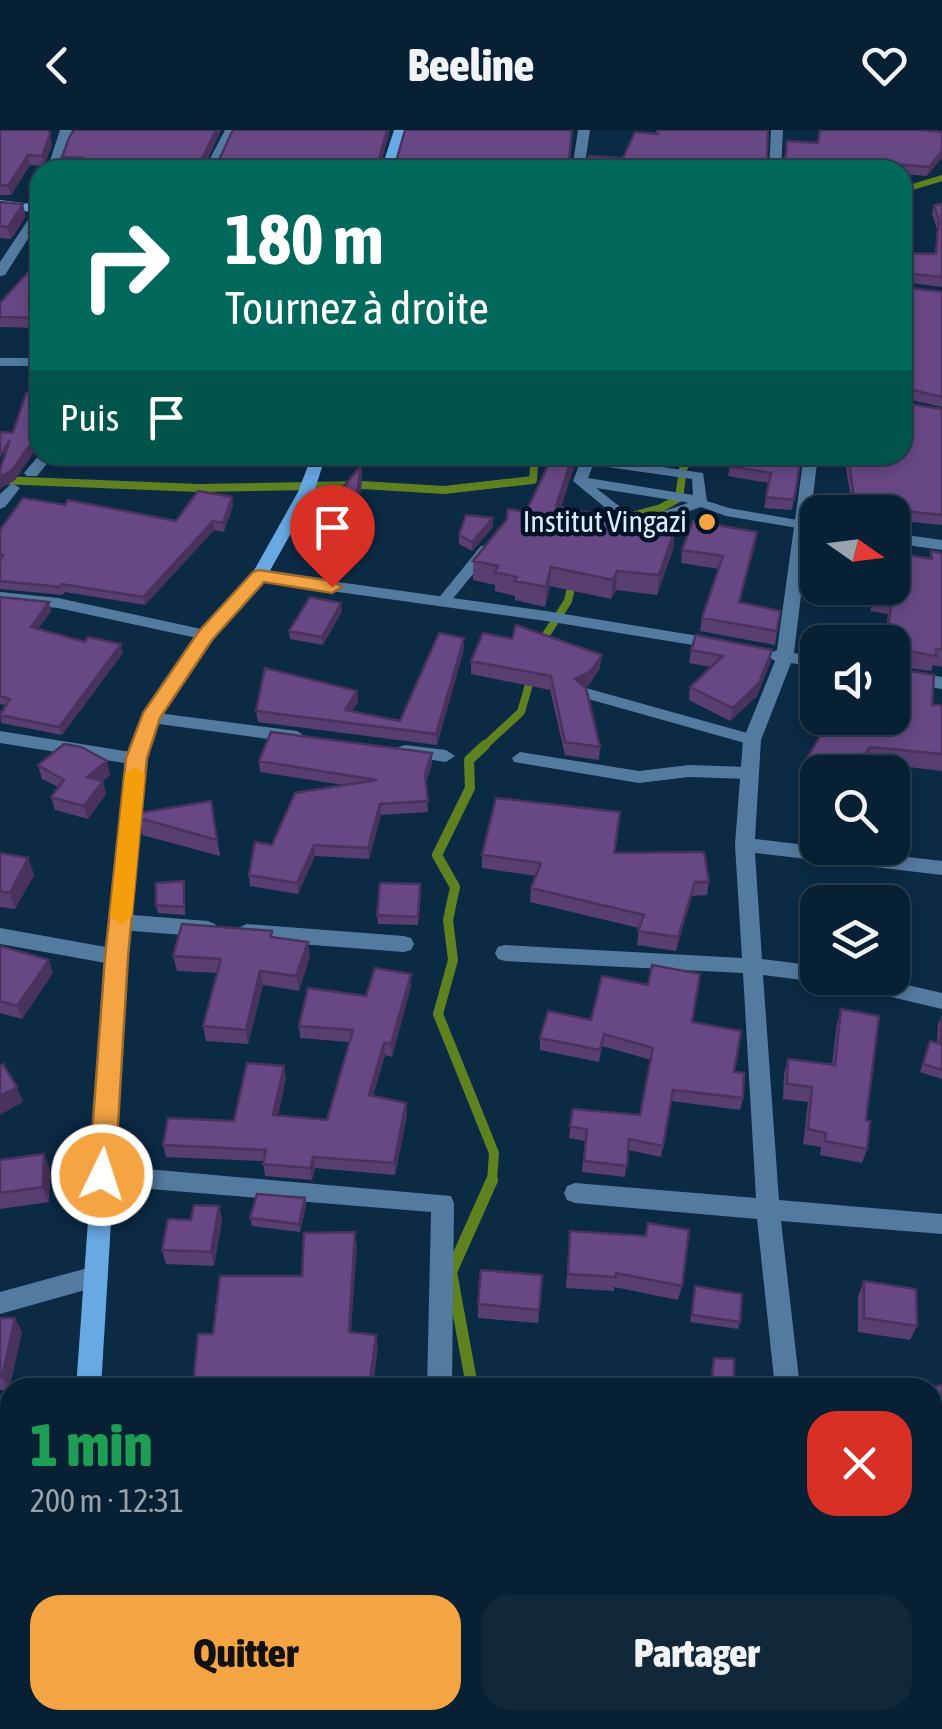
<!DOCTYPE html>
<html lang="fr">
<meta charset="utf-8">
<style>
body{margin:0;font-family:"Asap Condensed",sans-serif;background:#11283b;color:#f1f3f6;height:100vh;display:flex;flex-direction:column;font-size:38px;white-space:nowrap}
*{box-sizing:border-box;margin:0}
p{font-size:32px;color:#98a3ac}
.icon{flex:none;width:55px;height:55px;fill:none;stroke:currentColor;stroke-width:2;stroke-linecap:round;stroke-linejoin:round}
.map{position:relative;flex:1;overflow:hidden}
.sheet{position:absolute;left:0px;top:1248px;width:942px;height:352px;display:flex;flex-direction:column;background:#082033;border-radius:30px 30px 0 0;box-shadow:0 5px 15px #0003,0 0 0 2px #293e4e}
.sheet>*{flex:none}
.hud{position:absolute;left:30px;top:30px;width:882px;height:305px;border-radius:30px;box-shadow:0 5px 15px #0003,0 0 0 2px #293e4e;background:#00695c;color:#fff;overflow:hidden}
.needle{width:65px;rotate:104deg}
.fabs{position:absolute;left:800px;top:365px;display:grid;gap:20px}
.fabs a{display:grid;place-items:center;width:110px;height:110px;border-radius:20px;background:#082033;box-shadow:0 5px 15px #0003,0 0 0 2px #293e4e;font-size:50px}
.pin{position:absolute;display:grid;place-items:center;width:85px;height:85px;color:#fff;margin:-102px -42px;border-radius:50% 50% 50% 0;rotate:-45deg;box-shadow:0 0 10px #0007}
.pin .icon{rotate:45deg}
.me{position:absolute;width:110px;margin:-55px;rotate:4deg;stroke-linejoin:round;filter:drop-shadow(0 0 8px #0008)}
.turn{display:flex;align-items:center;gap:35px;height:210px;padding:0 30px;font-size:45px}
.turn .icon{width:130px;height:130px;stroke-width:2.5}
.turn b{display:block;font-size:70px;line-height:85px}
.then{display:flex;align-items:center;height:95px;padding:0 30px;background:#0003;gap:20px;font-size:38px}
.round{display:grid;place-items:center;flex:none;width:105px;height:105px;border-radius:30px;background:#11283b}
.summary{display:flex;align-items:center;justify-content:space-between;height:170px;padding:0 30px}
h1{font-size:60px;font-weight:800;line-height:75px;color:#1e9e55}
.cta{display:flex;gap:20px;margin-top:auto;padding:20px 30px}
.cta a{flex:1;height:115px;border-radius:30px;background:#f4a443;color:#111;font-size:40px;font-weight:800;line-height:115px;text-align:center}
.cta a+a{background:#11283b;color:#f1f3f6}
header{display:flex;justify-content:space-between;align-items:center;height:130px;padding:0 30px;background:#082033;font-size:45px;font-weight:800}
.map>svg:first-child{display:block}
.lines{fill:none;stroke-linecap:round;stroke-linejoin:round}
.stream-far3{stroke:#5f8120;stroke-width:6}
.stream-far2{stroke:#5f8120;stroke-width:8}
.stream-far1{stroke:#5f8120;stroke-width:10}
.stream{stroke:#5f8120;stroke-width:12}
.lane{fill:#537b9f;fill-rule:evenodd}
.street{fill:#537b9f;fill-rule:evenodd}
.secondary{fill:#68a9e4;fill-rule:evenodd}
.wall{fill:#593e72}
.shaded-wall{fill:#49325c}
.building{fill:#684884;stroke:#49325c;stroke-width:2.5}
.route{fill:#f4a443;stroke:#9f6b2c;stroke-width:2.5}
.slow{fill:#f59e0b}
.poi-dot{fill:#f4a443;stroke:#001225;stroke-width:4}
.labels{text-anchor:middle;stroke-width:9;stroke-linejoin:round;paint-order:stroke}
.far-poi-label{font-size:30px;fill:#dbedfe;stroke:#001225;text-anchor:end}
</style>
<header><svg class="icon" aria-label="back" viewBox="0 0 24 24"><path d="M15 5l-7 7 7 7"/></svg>Beeline<svg class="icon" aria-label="heart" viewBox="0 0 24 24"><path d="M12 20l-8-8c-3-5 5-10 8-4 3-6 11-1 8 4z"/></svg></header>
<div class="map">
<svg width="942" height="1599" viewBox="0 0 942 1599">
<rect width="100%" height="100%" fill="#0b2a44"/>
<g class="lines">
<path class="stream-far3" d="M902,60l40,-12"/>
<path class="stream-far2" d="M0,350l199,8 163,-3 82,5 89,-10 2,-25
M621,389l40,-11 18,-10 4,-29 8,-14
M540,514l28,-43 5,-22
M482,618l39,-36 11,-38"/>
<path class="stream-far1" d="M485,615l-16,15 1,28 -33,67 18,32 -7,33 5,40 -15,54 56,139 -2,29"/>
<path class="stream" d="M472,1256l-21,-114 41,-92"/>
<path class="lane" d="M588,326l115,17 4,28 22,7 74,13 7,4 -7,4 -77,-13 -25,-9 -61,21h-10l-57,-47 8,-21zM593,335l99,14 1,16 -105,-17zM596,358l89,14 3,1 -51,17z
M486,415l7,4 -2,3 -44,54h-10v-6l44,-54z
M586,558l172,48 2,4 -8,5 -171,-48 -3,-4z
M520,622l119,19 50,-6 59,2 8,6 -8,6 -59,-2 -50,6 -125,-21 -2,-4z"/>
<path class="street" d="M60,0h12l-13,40h-12z
M225,0h12l-21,40h-12z
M578,0h12l-6,40h-12z
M771,0h12l-2,40h-12z
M40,77v13l-35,55 -5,1v-14l36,-54z
M0,228h40v8h-40z
M40,324l14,1 -17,21h-10l-3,-3z
M804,325h14l-24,198 24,3v12l-27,-5 -30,77 -6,99 187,22v14l-187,-22 7,106 56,7v12h8l-8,4 -55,-7 16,225 163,14v20l-161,-13 19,167h-25l-18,-169 -182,-16 -8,-3 -3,-7 3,-7 8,-3 181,15 -13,-225 -238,-12 -7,-2 -3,-6 3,-6 7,-2 237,13 -7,-113 8,-105 32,-79 -9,-6 11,-5z
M12,353l8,5 -15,19 -5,2v-15z
M892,403l50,7v10l-50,-7z
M259,441l287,40 171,28 8,5 -8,5 -171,-28 -293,-41v-8z
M0,462l58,6 148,32 8,5 -8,5 -148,-32 -58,-6z
M892,539l50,8v12l-50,-8z
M150,582l147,19 9,6 -9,6 -153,-21 -3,-4 3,-4z
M0,601l137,22 9,6 -9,6 -137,-22z
M405,615l41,5 9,6 -9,6 -47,-7 -3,-4 3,-4z
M120,784l88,7 7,3 3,5 -3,5 -7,3 -88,-7 -7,-3 -3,-5 3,-5z
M247,794l157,12 7,2 3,6 -3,6 -7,2 -157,-12 -7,-3 -3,-5 3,-5z
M0,798l117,21 7,2 3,6 -3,6 -7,2 -117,-21z
M835,848h42l65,15v16l-97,-23 -7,-2z
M102,1035l349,31 3,7 -2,185h-25l4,-176 -329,-27 -8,-3 -3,-7 3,-7z
M95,1136l8,3 4,8 -4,8 -103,29v-22z
M942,1357v26l-10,1v-26z
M10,1481v28l-10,2v-28z
M446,1590h28l1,9h-28z
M840,1590h28l2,9h-28z"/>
<path class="secondary" d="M394,0h12l-13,40h-12z
M0,70l40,5v8l-40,-5z
M312,325h14l-12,37 -47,84 -55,63 -53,80 -13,40 -19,198 -26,431h-25l31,-431 21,-198 16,-45 56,-83 52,-57 46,-82z
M45,1590h28l-1,9h-28z"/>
</g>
<path class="wall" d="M0,0l52,14 -8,22 -14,-1 -19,30h-11z
M74,0h147l-15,33 12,-1 15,-32h157l-9,33 190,-21 -2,18 3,4 51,-6 33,-24v-4h112l-1,30 3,4 14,-1 34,-20 124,-11 -15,44 -25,-2v-4h-52l-24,-2v2h-742v-2l-20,-1 -2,-10z
M0,72l26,14 -15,23 -11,-1z
M942,74v83l-40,-5v-29l33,1 2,-25 -5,-15 2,-9z
M40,82v31l-9,-2 -2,-9z
M40,129v69l-40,-1v-24z
M902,157l40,5v115l-40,-9z
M942,279v116l-50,-5v-8h-39l-9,-57h58z
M379,325h41l-2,6 -39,2z
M732,325l68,9 -8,46 -28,-2 5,-25 -41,-7z
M361,335l1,16 -8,59 -33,-7 -1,-17z
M574,337l-13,40 114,22 -2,20 -16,46 -41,-5 -5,9 -61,-13 -5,21 -30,-7v-4l-20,-5v-6l-22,-5v-19z
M233,376l-9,26 -10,-2 -69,75 -80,-13 -3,3 -62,-6v-59l176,-9z
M493,397l-21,24 -13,-7v-9z
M757,402l-17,71 40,8 -5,34 -75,-14 2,-13 17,-49 -38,-6 1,-13z
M931,421l11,2v114l-9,-2 -2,6 -36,-5 1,3 36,36h10v66l-76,-9 -8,10h-40v53l-13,16 11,-54 -16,-6 3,-16 23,-40 -8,-3 1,-4h73v-76h-8l4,-28 -18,-3 4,-15 26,-32 2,-10 27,5z
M0,467l51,14 -13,18 85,24 -61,82 -61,-12 -1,-11 5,-7 -5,-1z
M342,481l-19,34 -33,-6 -1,-8z
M464,508v11l-27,96 -179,-23 -2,-11 101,-20 1,11 -6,9 48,10z
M691,520h81l-2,13 -13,33 -27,25 -41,-21 1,-13 21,-20 -22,-4z
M471,531l129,7 -11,17 -5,2 16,60 -1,13 -34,-5 -15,-65 -79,-16z
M432,623v11l-6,19 2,29 -47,3 -12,44 -54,-3 -17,38 -48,-8 -1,-11 23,-30 71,-60 -83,-13 -1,-11z
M107,631l3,14 -8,6 4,13 -18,25 -33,-9 -4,-13 7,-10 -16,-8 -4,-14z
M211,671l9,55 -78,-21 -3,-17z
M0,723l28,5 6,17 -19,34 -15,-2z
M614,723l95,29 -2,13 -15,1 -16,55 -39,-6 2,-17 -109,-26 1,-14 5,-12 -54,-8v-13z
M184,751l1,8v26l-27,-2 -2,-8z
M421,762l-3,33 -40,-1 -1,-9z
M273,807l37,19 -11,35 -36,-6 -15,59 -42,-3 -3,-15 14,-53 -40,-2 -4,-15z
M0,816l53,27 -31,46 -22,-6z
M411,844v12l-19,71 -7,-2 -12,41 33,7 1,12 -12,60 -80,-7 -3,12 -47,-4 -2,-15 -97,-4 -3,-12 71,-24 52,-43 -8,38 49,4 22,-78 -49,-4 -1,-12 67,-30z
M841,879l25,111 1,29 -5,14 -42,-8 1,-8 -18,-3 5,-42 -25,-3 1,-25 4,-15 44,5 5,-40z
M942,886v63l-22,-7 10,-31 7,2 1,-19z
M591,890l101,2 42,50 9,26 -3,12 -69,-9 -10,56 -33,-7 -3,27 -43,-5 3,-31 -16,-3 4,-29 67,6 11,-55 -49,-14 -3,16 -59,-12v-12z
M0,1030l50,9 -1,33 -49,7z
M305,1068l1,8 -6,26 -48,-6 -2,-8z
M219,1076l3,15 -8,45 -48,-2 -4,-14z
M570,1101l112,55 -4,14 -64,-13v4l-48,-3z
M542,1145l-4,48 -60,-5v-14z
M864,1151l53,45 -7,14 -52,-8v-36z
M695,1156l45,36 -2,7 -48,-7z
M0,1188l22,14 -13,58h-9z
M942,1255v74l-10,-5v-66z
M932,1408h10v129h-10z
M763,1590h57l2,9h-58z
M887,1590h45l10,9h-53z"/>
<path class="shaded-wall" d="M49,0l3,14 -8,22 -2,-10z
M216,0h5l-16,35 -5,-2z
M387,0h3l-11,40 -1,-7z
M942,21v7l-15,18 2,-9z
M28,25l2,10 -19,30 -3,-9z
M23,74l3,12 -15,23 -3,-12z
M40,301v13l-25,36 -15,9v-12z
M573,325h2l-1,12 -19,58 1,-19z
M361,335l1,16 -8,59 -1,-17z
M232,367l1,9 -9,26 -1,-9z
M493,388v9l-21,24v-9z
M213,391l1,9 -69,75 -2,-8z
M675,399l-2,20 -16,46 2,-20z
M757,402l-2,14 -19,70 3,-14z
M551,437l-1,19 -5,21 1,-20z
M617,441l-1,19 -5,9 2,-19z
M49,472l2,9 -18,25 -2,-9z
M341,473l1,8 -19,34 -1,-8z
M464,508v11l-27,96 -1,-11z
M121,514l2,9 -61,82 -3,-8z
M772,520l-2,13 -13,33 -27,25 3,-13z
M602,525l-2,13 -11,17 -15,7 1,-13z
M357,561l1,11 -12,19 -1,-11z
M870,617l-4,15 -8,10h-8z
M432,623v11l-7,21v-11z
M107,631l3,14 -19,15 -4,-13z
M103,651l3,13 -18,25 -4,-13z
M380,674l1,11 -12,44 -1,-11z
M818,684v11l-13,16 4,-16z
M314,715l1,11 -17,38 -1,-11z
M28,728l6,17 -19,34 -5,-16z
M695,752l-3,14 -16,55 2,-14z
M308,812l2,14 -11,35 -3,-15z
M49,830l4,13 -31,46 -5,-13z
M260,841l3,14 -15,59 -2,-14z
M411,844v12l-19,71 -1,-13z
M384,913l1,12 -15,53 -1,-13z
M284,936l2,12 -11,49 -2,-12z
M17,957l6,15 -23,13v-19z
M406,973l1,12 -12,60 -1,-12z
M44,1024l6,15 -1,33 -6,-15z
M313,1027l2,11 -3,12 -2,-12z
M305,1068l1,8 -6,26 -1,-8z
M219,1076l3,15 -8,45 -3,-14z
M355,1102l2,15 -7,99 -1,-14z
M15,1188l7,14 -13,58 -7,-13z
M376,1205l2,13 -5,40h-4z
M181,1590h7l-3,9h-7z"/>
<path class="building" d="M0,0h49l1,4 -8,22 -14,-1 -20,31 -8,-1z
M74,0h142l-16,33 18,-1 15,-32h154l-9,33 18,-1 9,-32h167l-3,30 3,4 15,-1 2,-7 34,2 12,-26 23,2 -1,-4h111l-1,30 3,4 15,-1 2,-22 31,2 2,-13h101l21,2v19l-13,16 -101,-8 -4,11h-573l2,-3 -60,-3 -3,6h-106v-12l-22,-1 7,-19z
M0,72l23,2 -15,23 -8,-1z
M942,74v73l-38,-4 -2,5v-25l34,1 3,-34 -5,-15z
M40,82v21l-11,-1z
M40,129v59l-40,-1v-14z
M902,157l40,5v105l-37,-9 -3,2z
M26,263l14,1v37l-28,39 -12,7v-8l10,-29 -10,16v-24l13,1z
M902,273l40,6v106l-87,-9 -7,-51h54z
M553,325h20l-17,51 119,23 -16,46 -42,-4 -4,9 -62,-13 -5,20 -31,-6 2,-4 -22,-5 3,-6 -25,-5 34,-42 1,-10 18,3z
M732,325h53l-3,7 18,2 -6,36 -28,-3 5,-24 -42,-7z
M361,335l-8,58 -33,-7z
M198,361l34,6 -9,26 -10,-2 -70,76 -81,-13 -2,3 -60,-6v-20l3,-6h-3v-25l23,-32 42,7 3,-5 108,21z
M466,385l27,3 -21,24 -13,-7z
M693,391l64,11 -18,70 41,9 -3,20 -75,-13 21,-62 -41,-6z
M931,421l11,2v97l-6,-1v7l-39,-7 -5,4v-11h-6l6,-44 -18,-2 5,-8h13v-20l3,-5 6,1 1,-10 30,5z
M0,467l49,5 -18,25 54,15 3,-5 33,7 -62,83 -59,-12 10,-16 -10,-3z
M310,467l31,6 -19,34 -33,-6z
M516,495l86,30 -12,17 -15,7 11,9 14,59 -35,-5 -14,-66 -80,-15 12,-28 29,6z
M439,503l25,5 -28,96 -180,-23 9,-43 92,23 -12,19 55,11z
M696,505l76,15 -13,33 -26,25 -43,-21 33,-31 -32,-6z
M892,523l4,16 38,6 -2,30h10v49l-72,-7 -20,25h-30v-1l-17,-6 28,-47h61z
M271,602l161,21 -7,21 3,27 -48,3 -12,44 -54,-3 -17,38 -48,-8 6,-33 17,3 23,-52 82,-13 -118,-19z
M64,614l17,3 26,14 -20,16 16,4 -19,25 -33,-9 13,-17 -26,-15z
M818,653v31l-9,11z
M496,668l124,14 -6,41 90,-1 5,30h-14l-17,55 -40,-6 6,-16 -113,-27 10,-25 -59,-8z
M211,671l6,39 -78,-22v-5z
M0,723l28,5 -18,35 -10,-2z
M184,751v26l-28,-2v-22z
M380,753l40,1 -2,33 -41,-2z
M182,794l90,7 -1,6 37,5 -12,34 -36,-5 -14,59 -43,-4 18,-67 -48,-3z
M0,816l49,14 -32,46 -17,-5z
M652,835l48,9 -8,48 49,9 -7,41 10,1 -1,25 -70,-8 -10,56 -34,-7 -2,27 -43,-5 3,-31 -17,-4 3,-17 67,6 13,-67 -49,-14 -4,16 -60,-12 8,-27 43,9 11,-44 46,9z
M375,838l36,6 -20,70 -7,-1 -15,52 37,8 -12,60 -81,-6 -3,11 -47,-4 3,-14 -103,-5 5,-27 66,3 13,-58 37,3 -11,49 54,5 26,-90 -54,-4 9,-38 58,8z
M841,879l38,7 -13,104 4,1 -3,28 -42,-8 1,-8 -18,-4 4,-42 -25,-3 1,-25 47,6z
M942,886v54l-19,-6 7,-23 10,3z
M3,934l14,23 -17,9v-30z
M44,1024l-1,33 -43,6v-33z
M257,1064l48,4 -6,26 -49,-6z
M194,1075l25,1 -8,46 -49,-2 6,-31 23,1z
M648,1093l41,7 -7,56 -66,-13v4l-48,-3 2,-43 76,5z
M355,1102l-6,100 27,3 -7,53 -93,-2v2h-83l5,-54h15l7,-58h82l2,-43z
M481,1140l61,5 -3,35 -61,-6z
M864,1151l52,8 1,37 -53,-8z
M695,1156l47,8 -2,28 -48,-7z
M0,1188h15l-13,59h-2z
M714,1228l20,1v24l13,2v3h-36z
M372,1254l34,4h-35z
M942,1255v57l-10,-5v-49h-3z
M932,1408h10v121h-10z
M932,1577h10v22h-44l-2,-9h36z
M144,1590h37l-3,9h-37z
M547,1590h65l1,9h-66z
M767,1590h53l2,9h-53z"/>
<path class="route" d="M259,440l73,11 10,6 -10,6 -68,-11 -52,58 -52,78 -13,40 -19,199 -13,218 -4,8 -9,3 -9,-3 -4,-8 16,-218 21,-199 17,-45 56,-82 54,-59z"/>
<path class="slow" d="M135,637l10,7 -13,142 -11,9 -11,-9 15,-142z"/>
<circle class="poi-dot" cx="707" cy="392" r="10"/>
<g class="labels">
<g class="far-poi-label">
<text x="687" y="402">Institut Vingazi</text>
</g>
</g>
</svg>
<div class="fabs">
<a><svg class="needle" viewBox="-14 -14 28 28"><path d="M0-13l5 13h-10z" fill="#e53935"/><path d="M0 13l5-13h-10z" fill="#98a3ac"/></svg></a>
<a><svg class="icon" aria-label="sound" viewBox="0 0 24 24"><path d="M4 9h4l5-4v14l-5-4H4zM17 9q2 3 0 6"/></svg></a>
<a><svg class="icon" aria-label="search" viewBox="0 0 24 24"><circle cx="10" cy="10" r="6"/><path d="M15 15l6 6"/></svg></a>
<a><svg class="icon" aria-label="layers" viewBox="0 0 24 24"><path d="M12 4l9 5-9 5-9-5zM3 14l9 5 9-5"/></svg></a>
</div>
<div class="pin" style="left:332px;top:457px;background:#d93025"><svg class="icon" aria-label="arrive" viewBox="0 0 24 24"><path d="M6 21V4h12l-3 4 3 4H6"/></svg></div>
<svg class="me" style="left:102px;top:1045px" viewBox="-20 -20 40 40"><circle r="17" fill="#f4a443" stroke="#fff" stroke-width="3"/><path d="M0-11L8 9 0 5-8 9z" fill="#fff"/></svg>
<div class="hud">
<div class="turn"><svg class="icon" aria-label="right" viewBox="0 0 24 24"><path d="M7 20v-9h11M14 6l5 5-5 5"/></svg><div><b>180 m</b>Tournez à droite</div></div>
<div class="then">Puis<svg class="icon" aria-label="arrive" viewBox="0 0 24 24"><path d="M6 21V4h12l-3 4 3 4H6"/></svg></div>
</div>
<section class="sheet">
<div class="summary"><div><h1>1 min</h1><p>200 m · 12:31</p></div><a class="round" style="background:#d93025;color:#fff"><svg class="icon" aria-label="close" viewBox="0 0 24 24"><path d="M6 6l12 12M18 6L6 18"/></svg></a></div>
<div class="cta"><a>Quitter</a><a>Partager</a></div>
</section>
</div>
